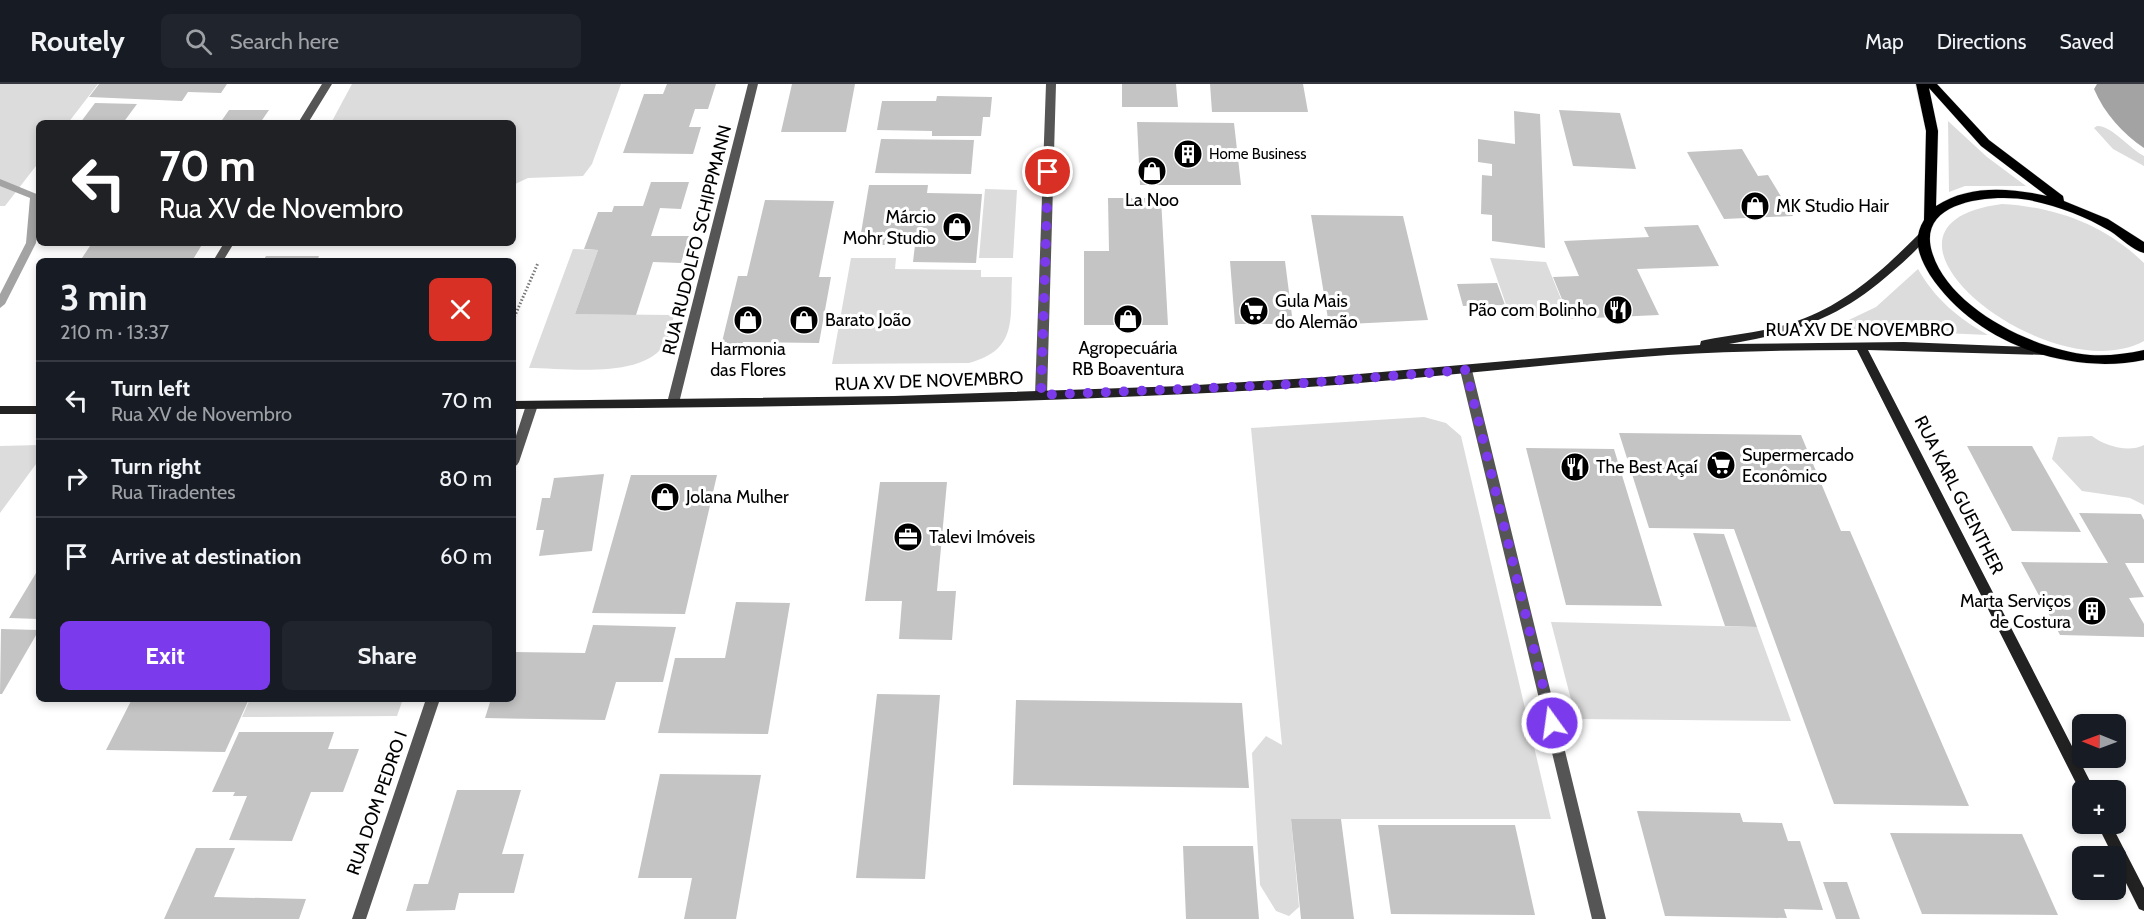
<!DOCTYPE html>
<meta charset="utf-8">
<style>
body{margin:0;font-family:Cabin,sans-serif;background:#20242c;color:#f1f3f6;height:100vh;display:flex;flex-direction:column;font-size:22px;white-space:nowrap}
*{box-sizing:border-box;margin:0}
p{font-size:20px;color:#9ea1a6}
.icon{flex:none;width:33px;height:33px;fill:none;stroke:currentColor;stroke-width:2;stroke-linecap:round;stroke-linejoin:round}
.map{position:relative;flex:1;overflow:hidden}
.side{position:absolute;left:36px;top:174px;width:480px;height:444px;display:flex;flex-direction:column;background:#171b24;border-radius:9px;box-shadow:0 3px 9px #0003}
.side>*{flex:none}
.guide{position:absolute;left:36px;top:36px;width:480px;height:126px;border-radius:9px;box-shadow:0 3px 9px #0003;background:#202124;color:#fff;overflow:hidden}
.needle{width:39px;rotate:271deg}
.buttons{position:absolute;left:2072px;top:630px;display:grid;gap:12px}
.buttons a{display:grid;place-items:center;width:54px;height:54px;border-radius:9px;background:#171b24;box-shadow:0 3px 9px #0003;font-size:30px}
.pin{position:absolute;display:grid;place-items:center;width:51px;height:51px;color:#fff;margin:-26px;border:3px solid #fff;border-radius:50%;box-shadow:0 2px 6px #0007}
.me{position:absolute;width:66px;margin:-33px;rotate:346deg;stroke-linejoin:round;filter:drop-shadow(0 0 4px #0008)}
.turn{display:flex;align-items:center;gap:21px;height:126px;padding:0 24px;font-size:27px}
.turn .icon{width:78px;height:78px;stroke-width:2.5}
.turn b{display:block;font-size:42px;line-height:51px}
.round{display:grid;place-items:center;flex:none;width:63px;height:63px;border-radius:9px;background:#20242c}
.overview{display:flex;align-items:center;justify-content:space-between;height:102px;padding:0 24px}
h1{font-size:36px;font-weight:800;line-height:45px}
.action{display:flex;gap:12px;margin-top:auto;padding:12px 24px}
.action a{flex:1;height:69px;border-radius:9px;background:#7c3aed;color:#fff;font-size:24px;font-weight:800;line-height:69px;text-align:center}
.action a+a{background:#20242c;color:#f1f3f6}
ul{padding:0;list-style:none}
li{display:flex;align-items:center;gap:18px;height:78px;padding:0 24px;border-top:2px solid #363941}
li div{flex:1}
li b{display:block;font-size:22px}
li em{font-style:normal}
header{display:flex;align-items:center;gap:36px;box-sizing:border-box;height:84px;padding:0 30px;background:#171b24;border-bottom:2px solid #363941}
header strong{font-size:28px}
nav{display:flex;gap:33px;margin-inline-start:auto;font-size:21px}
.search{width:420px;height:54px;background:#20242c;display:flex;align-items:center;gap:15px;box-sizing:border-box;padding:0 21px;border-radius:9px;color:#9ea1a6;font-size:22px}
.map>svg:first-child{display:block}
.green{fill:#dcdcdc}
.water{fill:#a3a3a3}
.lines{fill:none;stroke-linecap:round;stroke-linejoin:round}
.stream{fill:#a3a3a3;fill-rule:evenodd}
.building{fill:#c4c4c4}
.primary-casing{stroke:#dbdbdb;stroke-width:1}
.path{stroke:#777;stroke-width:3;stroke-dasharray:1.5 2;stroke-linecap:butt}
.street{fill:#555;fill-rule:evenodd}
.secondary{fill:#222;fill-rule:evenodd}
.primary{fill:#000;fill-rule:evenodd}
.route{stroke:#7c3aed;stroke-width:10;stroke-dasharray:0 18}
.labels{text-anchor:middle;stroke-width:6;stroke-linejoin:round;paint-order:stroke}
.far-poi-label{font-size:15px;fill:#000;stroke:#fff;text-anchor:start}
.poi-label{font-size:18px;fill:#000;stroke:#fff;text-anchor:start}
.street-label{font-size:18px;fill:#000;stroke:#fff}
</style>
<header>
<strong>Routely</strong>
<div class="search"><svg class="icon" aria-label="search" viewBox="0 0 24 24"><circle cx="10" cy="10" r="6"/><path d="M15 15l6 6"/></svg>Search here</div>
<nav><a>Map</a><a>Directions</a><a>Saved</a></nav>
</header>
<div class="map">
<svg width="2144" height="835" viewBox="0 0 2144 835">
<rect width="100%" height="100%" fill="#fff"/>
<path class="green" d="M0,0h98l-30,39h-29v39l-34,44h-5z
M352,0h269l-29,80 -9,12 -55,2 -15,7v-62h-182z
M1948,37l39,36 39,29h-61l-16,6z
M2097,42c14,-1 33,23 47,30v10l-31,-17 -19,-21z
M985,105l32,1 -4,68h-34z
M2002,120c54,3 103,21 142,59v78c-95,52 -305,-116 -142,-137z
M573,165l25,1 -23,64 99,1c-2,9 -4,20 -8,27 -21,38 -100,26 -137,26z
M851,174h45l-1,11 86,1v7h31c-2,42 6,73 -43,86l-137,1z
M1490,174l56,4 22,54 -57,3z
M1918,185c17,30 40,49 70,66l-156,-7 44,-21z
M1424,333l22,6 15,13 90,383h-260l8,88 -10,9 -13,-5 -16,-26 -8,-132 14,-17 16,9 -31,-317z
M2092,352c13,10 36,17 52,9v60l-14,-7 -48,-7 -30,-32 6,-22z
M39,361v15l-39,53v-67z
M1551,538l206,5 34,94 -215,-2z
M250,615h153l-6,17 -155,1z"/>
<path class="water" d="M2097,0h47v64c-21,-14 -40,-35 -50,-59z"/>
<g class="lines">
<path class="stream" d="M0,95l39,16 -3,48 -31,61 -5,4v-14l26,-51 4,-45 -30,-12z"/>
</g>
<path class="building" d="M99,0h128l-6,9 -33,-1 -6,9 -93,-4z
M667,0h49l-8,25h-13l-6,18h12l-8,27 -70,-1 21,-59h19z
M792,0h63l-9,48h-65z
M1122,0h54l2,23h-56z
M1210,0h93l5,28h-96z
M937,12l55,1 -2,20h-7l-2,19h-49v-5l-55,-1 5,-29h54z
M95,19l42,1 -14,19h-43z
M229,26h40l-9,13h-40z
M1559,26l61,3 16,56 -63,-3z
M1514,27l26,3 5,134 -53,-7v-26l-11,-1 1,-39 10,1v-12l-14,-2v-23l37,5z
M1137,38l97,1 7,62h-101z
M881,55l93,1 -3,34 -96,-1z
M1742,65l16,27 10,-1 25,41 -69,3 -37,-67z
M651,98h38l-8,27 -21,-1 -9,28h38l-8,27 -28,-1 -17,53 -61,-1 23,-64 -14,-1 14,-37h14l2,-6h29z
M869,101h59l-1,8 55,1 -6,69 -63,-1 3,-26 -15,-1 -1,10h-41z
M1108,114h53l7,127h-84v-74h25z
M765,116l69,1 -15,76h12l-12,66 -76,-1 -2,8 -16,-1 2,-7h-5l16,-66h9z
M1311,131l92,1 25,104 -99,5z
M1698,141l21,41 -82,3 22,46 -89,4 -17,-42 26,-1 -15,-35 85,-4 -5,-10z
M92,159h111l-11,18h-112z
M266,172h53l-2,5h-54z
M1230,177h55l8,63h-58z
M1497,199l8,22 -42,1 -6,-22z
M1619,349l182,2 40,96h9l119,275 -135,-2 -100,-275 -85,-1z
M1967,362h65l49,86 -69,-1z
M1526,364l88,1 48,157 -96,-1z
M604,390l-12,77 -53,5 5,-26h-8l6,-32h8l4,-20z
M631,391h86l-32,139 -93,-1z
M880,398h67l-10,109h19l-4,49 -53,-1 3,-38h-37z
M2079,429l62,1 3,6v43h-19l19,34 -15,1 15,26v13l-84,-2 -39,-73 87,1z
M1693,449l31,1 33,93 -32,-1z
M39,484v51l-30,-1z
M736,518l54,1 -22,131 -110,-1 17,-75h50z
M593,541l83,2 -13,55h-47l-11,38 -120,-2 6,-19h22v-47l72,1z
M1,545l38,1 -37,64h-2z
M877,610l63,1 -15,184 -69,-1z
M132,615h117l-24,53 -119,-2z
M1016,616l226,3 7,85 -236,-3z
M239,648h95l-6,17h31l-16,43h-32l-19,49 -63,-1 18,-44h-14l2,-4h-23z
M660,690l101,1 -25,144h-52l8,-41h-54z
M457,706h64l-19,64h22l-10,39h-55l-4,17 -49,1 8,-27h14z
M1637,727l103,2 3,9 39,1 6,18h12l23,69 -39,-1 3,9 -122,-2z
M1291,735h50l13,100h-53z
M1378,741h137l20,90 -144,-1z
M1890,749l132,1 36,81 -136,-1z
M1183,762h70l6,73h-73z
M196,764h39l-21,49 92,2 -7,20h-135z
M1823,798h24l13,37h-24z"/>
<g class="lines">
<g class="primary-casing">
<path id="primary" d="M1916,0h21l52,56 74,56 1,5 44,18 36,23v11c-12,-3 -23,-15 -34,-22 -25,-15 -52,-25 -81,-31 -34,-6 -113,-1 -97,52 17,57 103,98 158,103 19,1 36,-1 54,-5v10c-77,16 -170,-18 -214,-85 -11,-18 -18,-36 -6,-55l2,-89zM1929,4l52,58 66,50c-36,-8 -78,-12 -111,10l2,-75z"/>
</g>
<path class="path" d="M513,236l25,-57"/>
<path class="street" d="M322,0h10l-24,39h-10z
M748,0h10l-79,319 -6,4 -6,-4z
M1046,0h10l-9,311 -6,4 -6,-4z
M224,159h10l-11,18h-10z
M1466,282l6,4 134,549h-14l-132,-549z
M532,317l6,4 -19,57 -2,3 -4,2v-22l13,-40z
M426,615h14l-74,220h-14z"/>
<path class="secondary" d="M1924,148l5,3c-10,13 -23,25 -36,36 -53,47 -95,61 -164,73l175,-2 146,6 1,3 -1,3 -4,1 -178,-5 224,435 2,5h-12v5l-225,-445c-63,0 -126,1 -189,5 -130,9 -260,26 -391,34 -254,16 -509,18 -764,20v-8l381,-5 287,-10 144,-9 294,-26 81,-6 1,-4 4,-1c33,-6 69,-9 100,-22 46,-18 81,-51 115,-85z
M0,322h39v8h-39z
M2097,740h14l33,64v23l-5,-2 -24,-48v-5h-2z"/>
<use href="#primary" class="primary"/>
</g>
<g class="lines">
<path class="route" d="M1048,88l-7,223 239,-10 186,-15 86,353"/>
</g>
<defs>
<g id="building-disc" transform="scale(1.5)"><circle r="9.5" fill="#000" stroke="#fff"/><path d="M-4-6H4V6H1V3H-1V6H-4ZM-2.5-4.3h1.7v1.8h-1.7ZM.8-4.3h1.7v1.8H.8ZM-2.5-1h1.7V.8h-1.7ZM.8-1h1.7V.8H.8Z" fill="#fff"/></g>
<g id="shop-disc" transform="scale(1.5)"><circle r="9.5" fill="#000" stroke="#fff"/><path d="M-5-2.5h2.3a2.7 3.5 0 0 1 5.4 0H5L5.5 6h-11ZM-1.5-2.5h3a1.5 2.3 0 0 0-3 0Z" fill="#fff"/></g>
<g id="restaurant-disc" transform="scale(1.5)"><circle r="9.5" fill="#000" stroke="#fff"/><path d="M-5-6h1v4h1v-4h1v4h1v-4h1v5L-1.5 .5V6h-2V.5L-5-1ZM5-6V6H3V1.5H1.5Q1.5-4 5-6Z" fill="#fff"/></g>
<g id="supermarket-disc" transform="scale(1.5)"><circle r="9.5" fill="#000" stroke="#fff"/><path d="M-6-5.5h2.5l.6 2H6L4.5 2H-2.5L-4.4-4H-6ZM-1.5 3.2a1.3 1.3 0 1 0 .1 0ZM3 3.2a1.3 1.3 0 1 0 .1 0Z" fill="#fff"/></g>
<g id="office-disc" transform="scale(1.5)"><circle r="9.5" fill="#000" stroke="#fff"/><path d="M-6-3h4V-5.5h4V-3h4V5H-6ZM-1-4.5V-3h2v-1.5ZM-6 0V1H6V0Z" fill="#fff"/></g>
</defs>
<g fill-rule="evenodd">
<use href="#building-disc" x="1188" y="70"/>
<use href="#shop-disc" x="1152" y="87"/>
<use href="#shop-disc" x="1755" y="122"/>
<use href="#shop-disc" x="957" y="143"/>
<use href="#restaurant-disc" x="1618" y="226"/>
<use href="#supermarket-disc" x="1254" y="227"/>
<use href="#shop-disc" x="1128" y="235"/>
<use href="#shop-disc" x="748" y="236"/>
<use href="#shop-disc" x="804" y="236"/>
<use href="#supermarket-disc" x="1721" y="381"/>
<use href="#restaurant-disc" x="1575" y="383"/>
<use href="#shop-disc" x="665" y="413"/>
<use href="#office-disc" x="908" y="453"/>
<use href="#building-disc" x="2092" y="527"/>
</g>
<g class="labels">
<g class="far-poi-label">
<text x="1209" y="75">Home Business</text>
</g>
<g class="poi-label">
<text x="1152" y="122" text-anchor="middle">La Noo</text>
<text x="1776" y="128">MK Studio Hair</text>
<text x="936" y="139" text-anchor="end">Márcio<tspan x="936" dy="21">Mohr Studio</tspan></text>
<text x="1275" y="223">Gula Mais<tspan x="1275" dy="21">do Alemão</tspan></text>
<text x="1597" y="232" text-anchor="end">Pão com Bolinho</text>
<text x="825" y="242">Barato João</text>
<text x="1128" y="270" text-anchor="middle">Agropecuária<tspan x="1128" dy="21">RB Boaventura</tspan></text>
<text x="748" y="271" text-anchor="middle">Harmonia<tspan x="748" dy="21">das Flores</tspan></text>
<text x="1742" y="377">Supermercado<tspan x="1742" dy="21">Econômico</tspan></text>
<text x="1596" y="389">The Best Açaí</text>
<text x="686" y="419">Jolana Mulher</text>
<text x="929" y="459">Talevi Imóveis</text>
<text x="2071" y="523" text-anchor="end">Marta Serviços<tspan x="2071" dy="21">de Costura</tspan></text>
</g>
<g class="street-label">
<text transform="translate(697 156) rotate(-76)" y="6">RUA RUDOLFO SCHIPPMANN</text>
<text x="1860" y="252">RUA XV DE NOVEMBRO</text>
<text transform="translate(929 297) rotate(-2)" y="6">RUA XV DE NOVEMBRO</text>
<text transform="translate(1959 411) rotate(63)" y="6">RUA KARL GUENTHER</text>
<text transform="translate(377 719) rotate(-71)" y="6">RUA DOM PEDRO I</text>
</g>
</g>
</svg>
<div class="buttons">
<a><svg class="needle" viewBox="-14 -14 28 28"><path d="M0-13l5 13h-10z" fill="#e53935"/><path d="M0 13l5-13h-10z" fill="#9ea1a6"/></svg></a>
<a>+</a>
<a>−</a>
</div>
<div class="pin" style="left:1048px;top:88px;background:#d93025"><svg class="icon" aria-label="arrive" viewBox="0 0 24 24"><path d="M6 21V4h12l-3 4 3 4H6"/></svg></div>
<svg class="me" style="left:1552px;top:639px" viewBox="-20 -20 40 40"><circle r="17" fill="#7c3aed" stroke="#fff" stroke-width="3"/><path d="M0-11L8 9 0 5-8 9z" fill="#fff"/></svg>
<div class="guide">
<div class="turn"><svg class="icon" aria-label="left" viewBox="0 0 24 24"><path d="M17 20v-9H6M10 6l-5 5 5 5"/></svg><div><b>70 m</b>Rua XV de Novembro</div></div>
</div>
<section class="side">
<div class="overview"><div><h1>3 min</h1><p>210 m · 13:37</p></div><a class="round" style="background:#d93025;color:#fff"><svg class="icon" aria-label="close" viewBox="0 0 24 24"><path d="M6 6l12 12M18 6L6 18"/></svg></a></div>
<ul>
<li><svg class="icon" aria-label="left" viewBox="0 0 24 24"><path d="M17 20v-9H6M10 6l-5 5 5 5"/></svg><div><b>Turn left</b><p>Rua XV de Novembro</p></div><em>70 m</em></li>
<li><svg class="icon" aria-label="right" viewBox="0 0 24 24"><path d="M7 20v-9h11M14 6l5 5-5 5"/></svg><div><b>Turn right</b><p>Rua Tiradentes</p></div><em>80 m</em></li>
<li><svg class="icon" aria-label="arrive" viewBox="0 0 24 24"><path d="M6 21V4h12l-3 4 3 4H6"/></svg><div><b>Arrive at destination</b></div><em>60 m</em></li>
</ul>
<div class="action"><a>Exit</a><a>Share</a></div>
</section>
</div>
